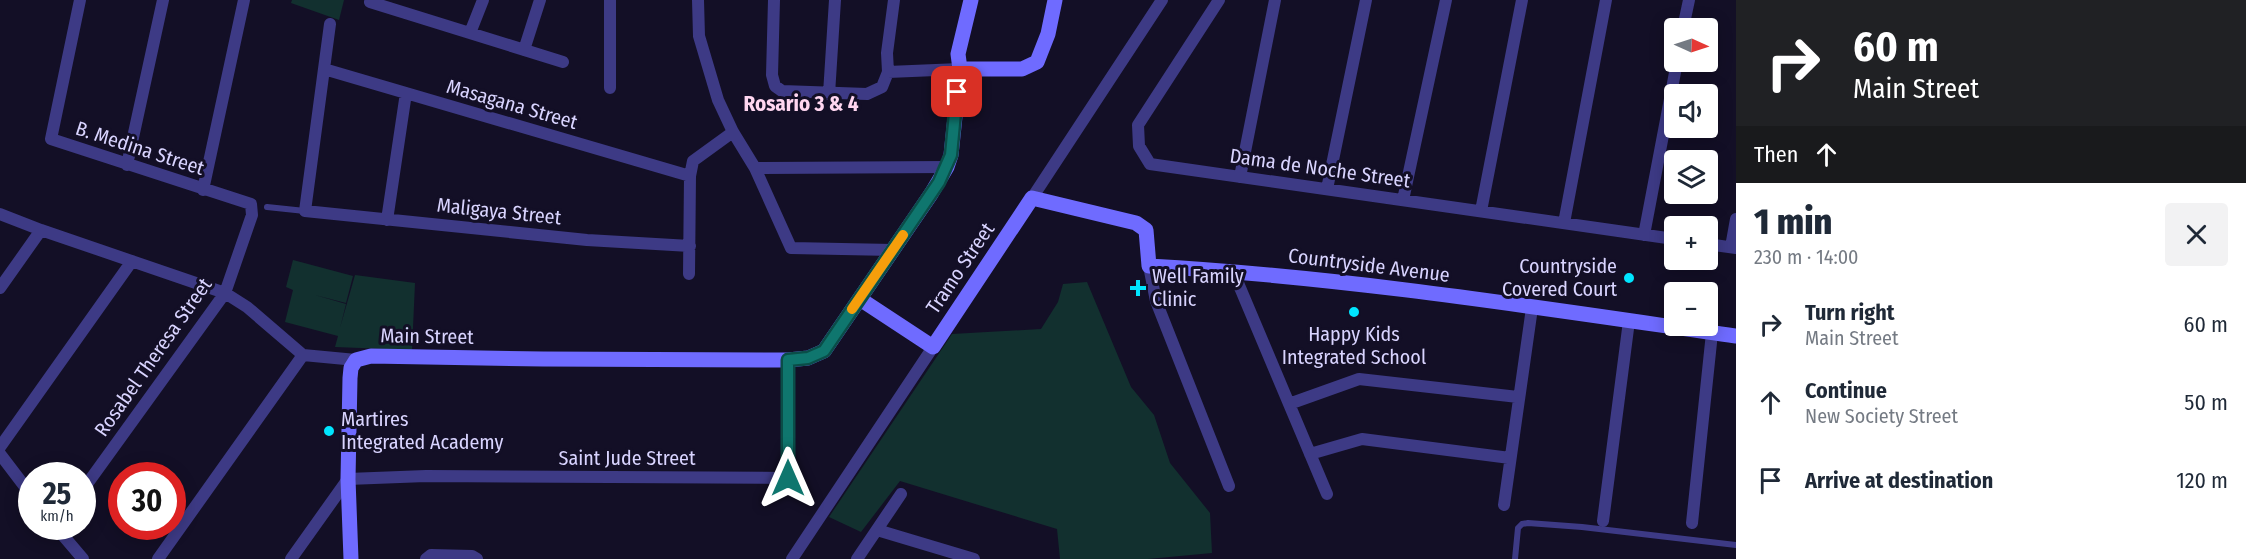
<!DOCTYPE html>
<meta charset="utf-8">
<style>
body{margin:0;font-family:"Fira Sans Condensed",sans-serif;background:#f2f2f3;color:#1f2937;height:100vh;display:flex;flex-direction:column;font-size:22px;white-space:nowrap}
*{box-sizing:border-box;margin:0}
p{font-size:20px;color:#747a83}
.icon{flex:none;width:33px;height:33px;fill:none;stroke:currentColor;stroke-width:2;stroke-linecap:round;stroke-linejoin:round}
.map{position:relative;flex:1;overflow:hidden}
.details{display:flex;flex-direction:column;background:#fff;width:510px}
.details>*{flex:none}
.guide{background:#202124;color:#fff;overflow:hidden}
.needle{width:39px;rotate:93deg}
.buttons{position:absolute;left:1664px;top:18px;display:grid;gap:12px}
.buttons a{display:grid;place-items:center;width:54px;height:54px;border-radius:6px;background:#fff;box-shadow:0 3px 15px #0003;font-size:30px}
.speed{position:absolute;left:18px;top:462px;display:flex;gap:12px;font-size:30px;font-weight:700;text-align:center}
.speed>*{display:grid;place-content:center;width:78px;height:78px;border-radius:50%;background:#fff;box-shadow:0 3px 15px #0003;line-height:1}
.speed small{font-size:15px;font-weight:400}
.speed .limit{border:9px solid #d22;background:#fff;color:#111}
.pin{position:absolute;display:grid;place-items:center;width:51px;height:51px;color:#fff;margin:-26px;border-radius:12px;box-shadow:0 3px 9px #0006}
.me{position:absolute;width:66px;margin:-33px;rotate:0deg;stroke-linejoin:round;filter:drop-shadow(0 0 4px #0008)}
.turn{display:flex;align-items:center;gap:21px;height:126px;padding:0 18px;font-size:27px}
.turn .icon{width:78px;height:78px;stroke-width:2.5}
.turn b{display:block;font-size:42px;line-height:51px}
.then{display:flex;align-items:center;height:57px;padding:0 18px;background:#0003;gap:12px;font-size:22px}
.round{display:grid;place-items:center;flex:none;width:63px;height:63px;border-radius:6px;background:#f2f2f3}
.headline{display:flex;align-items:center;justify-content:space-between;height:102px;padding:0 18px}
h1{font-size:36px;font-weight:800;line-height:45px}
ul{padding:0;list-style:none}
li{display:flex;align-items:center;gap:18px;height:78px;padding:0 18px}
li div{flex:1}
li b{display:block;font-size:22px}
li em{font-style:normal}
main{display:flex;flex:1;min-height:0}
.map>svg:first-child{display:block}
.green{fill:#12302f}
.lines{fill:none;stroke-linecap:round;stroke-linejoin:round}
.lane{stroke:#3d3a85;stroke-width:6}
.street{stroke:#3d3a85;stroke-width:12}
.secondary{stroke:#6f6bff;stroke-width:15}
.route-casing{stroke:#0a4d48;stroke-width:15}
.route{stroke:#0f766e;stroke-width:10}
.slow{stroke:#f59e0b;stroke-width:10}
.poi-dot{fill:#00e5ff;stroke:#130f26;stroke-width:2}
.labels{text-anchor:middle;stroke-width:6;stroke-linejoin:round;paint-order:stroke}
.street-label{font-size:20px;fill:#d9d4ff;stroke:#130f26}
.poi-label{font-size:20px;fill:#d9d4ff;stroke:#130f26;text-anchor:start}
.neighbourhood-label{font-size:21px;font-weight:bold;fill:#ffd6f0;stroke:#130f26}
</style>
<main>
<div class="map">
<svg width="1736" height="559" viewBox="0 0 1736 559">
<rect width="100%" height="100%" fill="#130f26"/>
<path class="green" d="M292,0h52l-5,20 -48,-17z
M293,260l60,16 -7,27 -31,-8 31,9 -6,24 15,-53 60,8 -3,67 -77,-3 3,-11 -53,-14 8,-32 -7,-3z
M1087,282l44,105 23,28 16,48 40,50 2,40 -64,6h-88l-3,-30 -157,-48 -39,51 -32,-15 123,-183 89,-5 17,-27 5,-18z"/>
<g class="lines">
<path class="lane" d="M267,207l38,4
M1515,559l3,-31 4,-4 6,-1 54,4 154,18"/>
<path class="street" d="M80,0l-29,139 200,65 1,11 -27,78 -143,198
M371,0l-1,2 193,60
M610,0v88
M698,0l1,36 19,64 15,32 22,36 36,80 102,2
M774,0l-2,75 3,11 7,5 85,3 15,-7 6,-15
M1219,0l-81,125 1,21 11,18 524,75
M330,24l-25,187 282,29 103,6
M1683,28l6,-28
M470,33l13,-33
M524,50l16,-50
M324,69l366,107
M888,72l-1,-19 7,-53
M888,72l72,-3
M829,94l6,-94
M127,165l36,-165
M755,168l192,-1
M1240,177l35,-177
M1327,189l39,-189
M203,190l41,-190
M1032,198l130,-198
M1403,200l43,-200
M1481,211l41,-211
M0,214l41,16 184,63 22,14 56,48 53,5
M387,220l19,-127
M1564,223l42,-223
M1644,235l33,-173
M1707,244l29,4
M1731,247l5,-28
M1149,266l7,35 73,185
M1233,271l94,223
M689,274l1,-98 3,-15 40,-29
M0,288l41,-58
M1289,404l70,-25 159,18
M0,447l132,-186
M0,454l32,42
M1310,454l52,-15 148,19
M1504,505l28,-197
M1603,521l26,-200
M1692,523l20,-190
M55,526l28,33
M877,530l97,29
M158,559l145,-204
M291,559l57,-80 78,-3 362,2v-118
M426,559l5,-4 41,1 5,3
M792,559l141,-212
M857,559l44,-65"/>
<path class="secondary" d="M960,69h62l15,-7 11,-28 7,-34
M860,299l73,48 99,-149 104,25 10,7 3,36c197,11 392,42 587,70
M351,559l-3,-80 2,-101 1,-10 5,-8 15,-4 172,3 245,1 20,-2 16,-7 107,-157 16,-27 4,-12 9,-86 -2,-15 13,-54"/>
</g>
<g class="lines">
<g class="route-casing">
<path id="route" d="M788,478v-118l20,-2 16,-7 115,-169 12,-27 6,-63"/>
</g>
<use href="#route" class="route"/>
<path class="slow" d="M852,309l51,-74"/>
</g>
<g class="poi-dot">
<circle cx="1629" cy="278" r="6"/>
<path d="M1135 279h6v6h6v6h-6v6h-6v-6h-6v-6h6z"/>
<circle cx="1354" cy="312" r="6"/>
<circle cx="329" cy="431" r="6"/>
</g>
<g class="labels">
<g class="street-label">
<text transform="translate(512 104) rotate(16)" y="7">Masagana Street</text>
<text transform="translate(140 148) rotate(18)" y="7">B. Medina Street</text>
<text transform="translate(1320 168) rotate(8)" y="7">Dama de Noche Street</text>
<text transform="translate(499 211) rotate(6)" y="7">Maligaya Street</text>
<text transform="translate(1369 265) rotate(7)" y="7">Countryside Avenue</text>
<text transform="translate(960 268) rotate(-56)" y="7">Tramo Street</text>
<text transform="translate(427 336) rotate(1)" y="7">Main Street</text>
<text transform="translate(153 357) rotate(-55)" y="7">Rosabel Theresa Street</text>
<text x="627" y="465">Saint Jude Street</text>
</g>
<g class="poi-label">
<text x="1617" y="273" text-anchor="end">Countryside<tspan x="1617" dy="23">Covered Court</tspan></text>
<text x="1152" y="283">Well Family<tspan x="1152" dy="23">Clinic</tspan></text>
<text x="1354" y="341" text-anchor="middle">Happy Kids<tspan x="1354" dy="23">Integrated School</tspan></text>
<text x="341" y="426">Martires<tspan x="341" dy="23">Integrated Academy</tspan></text>
</g>
<g class="neighbourhood-label">
<text x="801" y="111">Rosario 3 &amp; 4</text>
</g>
</g>
</svg>
<div class="buttons">
<a><svg class="needle" viewBox="-14 -14 28 28"><path d="M0-13l5 13h-10z" fill="#e53935"/><path d="M0 13l5-13h-10z" fill="#747a83"/></svg></a>
<a><svg class="icon" aria-label="sound" viewBox="0 0 24 24"><path d="M4 9h4l5-4v14l-5-4H4zM17 9q2 3 0 6"/></svg></a>
<a><svg class="icon" aria-label="layers" viewBox="0 0 24 24"><path d="M12 4l9 5-9 5-9-5zM3 14l9 5 9-5"/></svg></a>
<a>+</a>
<a>−</a>
</div>
<div class="speed"><div>25<small>km/h</small></div><div class="limit">30</div></div>
<div class="pin" style="left:957px;top:92px;background:#d93025"><svg class="icon" aria-label="arrive" viewBox="0 0 24 24"><path d="M6 21V4h12l-3 4 3 4H6"/></svg></div>
<svg class="me" style="left:788px;top:478px" viewBox="-20 -20 40 40"><path d="M0-17L14 15 0 8-14 15z" fill="#0f766e" stroke="#fff" stroke-width="4"/></svg>
</div>
<section class="details">
<div class="guide">
<div class="turn"><svg class="icon" aria-label="right" viewBox="0 0 24 24"><path d="M7 20v-9h11M14 6l5 5-5 5"/></svg><div><b>60 m</b>Main Street</div></div>
<div class="then">Then<svg class="icon" aria-label="ahead" viewBox="0 0 24 24"><path d="M12 20V5M6 11l6-6 6 6"/></svg></div>
</div>
<div class="headline"><div><h1>1 min</h1><p>230 m · 14:00</p></div><a class="round"><svg class="icon" aria-label="close" viewBox="0 0 24 24"><path d="M6 6l12 12M18 6L6 18"/></svg></a></div>
<ul>
<li><svg class="icon" aria-label="right" viewBox="0 0 24 24"><path d="M7 20v-9h11M14 6l5 5-5 5"/></svg><div><b>Turn right</b><p>Main Street</p></div><em>60 m</em></li>
<li><svg class="icon" aria-label="ahead" viewBox="0 0 24 24"><path d="M12 20V5M6 11l6-6 6 6"/></svg><div><b>Continue</b><p>New Society Street</p></div><em>50 m</em></li>
<li><svg class="icon" aria-label="arrive" viewBox="0 0 24 24"><path d="M6 21V4h12l-3 4 3 4H6"/></svg><div><b>Arrive at destination</b></div><em>120 m</em></li>
</ul>
</section>
</main>
